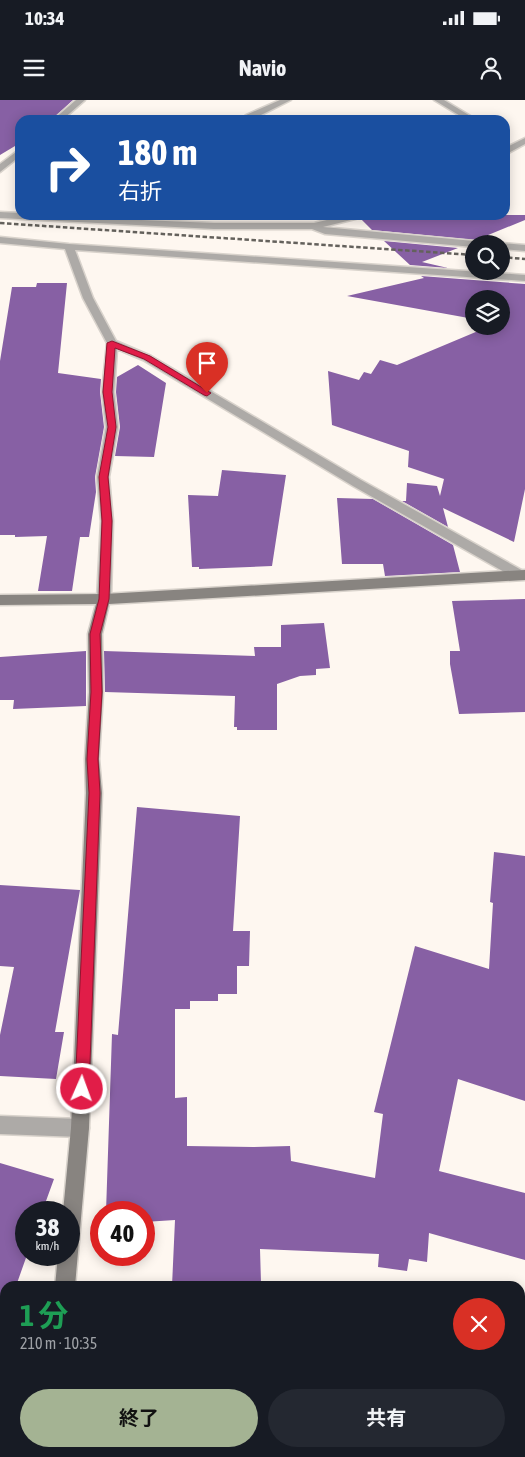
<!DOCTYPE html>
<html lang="ja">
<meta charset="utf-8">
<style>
body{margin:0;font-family:"Asap Condensed","Noto Sans JP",sans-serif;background:#242831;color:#f1f3f6;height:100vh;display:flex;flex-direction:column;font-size:19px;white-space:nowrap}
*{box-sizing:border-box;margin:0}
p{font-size:16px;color:#9ea1a6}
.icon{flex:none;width:28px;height:28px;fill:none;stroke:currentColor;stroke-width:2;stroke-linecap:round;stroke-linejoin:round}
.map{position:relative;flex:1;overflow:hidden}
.sheet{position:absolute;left:0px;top:1181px;width:525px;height:176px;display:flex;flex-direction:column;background:#171b24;border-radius:15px 15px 0 0;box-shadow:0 2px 12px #0003}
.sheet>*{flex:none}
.banner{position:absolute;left:15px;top:15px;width:495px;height:105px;border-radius:15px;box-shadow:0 2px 12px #0003;background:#1a4fa0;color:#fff;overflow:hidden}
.tools{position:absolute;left:465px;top:135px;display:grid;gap:10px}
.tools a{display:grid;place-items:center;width:45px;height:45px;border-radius:50%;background:#171b24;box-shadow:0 2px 12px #0003;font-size:25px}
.speed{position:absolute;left:15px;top:1101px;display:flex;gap:10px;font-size:25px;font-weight:700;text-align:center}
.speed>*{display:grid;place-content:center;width:65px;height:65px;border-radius:50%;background:#171b24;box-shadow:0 2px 12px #0003;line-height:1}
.speed small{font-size:12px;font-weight:400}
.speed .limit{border:8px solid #d22;background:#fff;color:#111}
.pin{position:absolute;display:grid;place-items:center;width:42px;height:42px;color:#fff;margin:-51px -21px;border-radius:50% 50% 50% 0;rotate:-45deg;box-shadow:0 0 5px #0007}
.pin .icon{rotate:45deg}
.me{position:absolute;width:55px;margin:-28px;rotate:2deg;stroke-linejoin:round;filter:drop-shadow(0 0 4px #0008)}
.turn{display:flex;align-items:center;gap:18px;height:105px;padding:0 20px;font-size:22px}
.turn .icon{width:65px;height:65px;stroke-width:2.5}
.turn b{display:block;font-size:35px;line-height:42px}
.round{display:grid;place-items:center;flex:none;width:52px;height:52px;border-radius:26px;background:#242831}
.overview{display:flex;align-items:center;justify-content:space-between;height:85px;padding:0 20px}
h1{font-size:30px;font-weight:700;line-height:38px;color:#1e9e55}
.cta{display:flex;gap:10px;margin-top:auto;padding:10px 20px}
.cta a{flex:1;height:58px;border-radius:30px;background:#a4b393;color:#111;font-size:20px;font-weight:700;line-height:58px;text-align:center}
.cta a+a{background:#242831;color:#f1f3f6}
.status{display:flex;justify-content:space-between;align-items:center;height:35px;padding:0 25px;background:#171b24;direction:ltr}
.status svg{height:14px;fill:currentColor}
header{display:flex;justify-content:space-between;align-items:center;height:65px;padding:0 20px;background:#171b24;font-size:22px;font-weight:700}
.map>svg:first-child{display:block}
.building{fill:#8760a4}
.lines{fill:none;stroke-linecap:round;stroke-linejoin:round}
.street-casing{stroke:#d9d3cc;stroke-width:3}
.secondary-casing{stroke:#d9d3cc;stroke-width:3}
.street{fill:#adaaa7;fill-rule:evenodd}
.secondary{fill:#888480;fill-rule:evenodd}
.rail{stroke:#64615c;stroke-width:2.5;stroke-dasharray:4.5 2.5;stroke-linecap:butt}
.route{fill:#e11d48;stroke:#92132f}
</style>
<div class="status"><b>10:34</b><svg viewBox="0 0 49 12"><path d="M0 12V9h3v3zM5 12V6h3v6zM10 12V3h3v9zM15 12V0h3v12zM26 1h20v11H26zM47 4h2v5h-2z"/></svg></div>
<header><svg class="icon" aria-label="menu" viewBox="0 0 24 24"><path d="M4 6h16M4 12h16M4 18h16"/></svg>Navio<svg class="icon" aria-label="person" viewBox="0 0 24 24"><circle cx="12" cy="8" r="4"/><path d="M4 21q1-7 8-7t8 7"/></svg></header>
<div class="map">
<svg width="525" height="1357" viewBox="0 0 525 1357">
<rect width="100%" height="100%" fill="#fef7f0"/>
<path class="building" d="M0,0h73l-22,20h-31v23l-20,12z
M367,115h158v5l-49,20 -104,-10 -11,-11z
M384,141l74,7 -36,14 26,6 -38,-3z
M421,176l104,8v205l-11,53 -71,-34 5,19 -46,-26h4l1,-18 30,3 3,10 4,-17 -36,-12 1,-16 -77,-26 -4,-54 31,9 5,-8 7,2 9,-14 17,5 93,-39h11v-27h-27v20l-127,-23 77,-18z
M37,183h30l-9,90 43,6 -1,13 4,35 -9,50 1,15 -7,45h-9l-8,54h-34l9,-55 -32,1v-2h-15v-174l12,-74h24z
M138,265l28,18 -12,74 -39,-1 5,-29 -4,-35 1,-15z
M222,370l64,5 -14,91 -73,3v-2h-7l-4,-72 30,1z
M337,398l36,1 80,46 7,27 -75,4 -2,-12h-41z
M525,499v113l-66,2 -9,-50v-13h10l-8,-50z
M324,523l6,45 -14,1v6l-16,1 -23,8v46h-40v-3h-3l1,-31 -130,-4 -1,-41 151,5 -1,-9h27v-22z
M86,551v55l-73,3 1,-9h-14v-43z
M137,707l103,9 -7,115h17l-1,35h-12v28h-19v7h-28v8h-15v89l12,-1v49l66,1 37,-1 1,15 84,17 8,-64 -9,-2 41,-166 74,23 4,-66 -3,-1 4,-50 31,4v245l-67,-22 -19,92 86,22v67l-96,-27 -2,29 -18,-3 -2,12 -29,-4 1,-13 -119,-5 1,34h-7v3h-82l3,-66 -31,2v-10h-38l6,-178 6,1z
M0,785l80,5 -25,142h9l-8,47 -56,-3v-41l14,-68 -14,-1z
M0,1063l54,16 -12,33h-16l1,43 -11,31h-11v33h-5z"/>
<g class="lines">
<g class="street-casing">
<path id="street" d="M76,0h9l-23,20h-9z
M280,0h11l-40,20h-9l4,-5z
M434,0h10l33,20h-10z
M525,38v6l-20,11v-7z
M20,49v7l-20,16v-8z
M0,112l20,1v2l194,8h100l34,-8h17l-2,2 -40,10 151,14 5,3h-5v3l-149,-13 -13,-5h-98l-214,-11z
M0,137l69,7 456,31v6l-450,-31 18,48 23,43 35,15 210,124 164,92v6h-10l-162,-92 -210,-126 -26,-11 -3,43 4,35 -9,50 4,44 -2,78 -2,4h-10l-2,-4 4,-78 -4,-44 9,-50 -4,-35 5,-49 -24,-45 -18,-49 -65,-6z
M501,143l24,2v6l-24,-2v-5h-3z
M0,1016l80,3 7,2 2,7 -2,7 -7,2 -80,-3z"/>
</g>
<g class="secondary-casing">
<path id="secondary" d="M525,470v10l-416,24 -7,30 1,58 -4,67 3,34 -13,335 -14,158h-20l3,-31h11v-43h-6l8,-84 15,-335 -1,-34 4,-67 -1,-58 8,-30 -96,1v-10l104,-1z
M39,1352h22l-1,5h-22z"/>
</g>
<use href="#street" class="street"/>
<use href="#secondary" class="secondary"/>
<path class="rail" d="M0,123l474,32
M501,157l24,2"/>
</g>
<path class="route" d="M112,241l38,15 61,37 -4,3 -3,-1 -60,-36 -29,-11 -3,44 4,35 -8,50 4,44 -3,78 -9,35 2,58 -4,67 2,34 -11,296 -2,5 -5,2 -5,-2 -2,-5 14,-296 -2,-34 4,-67 -1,-58 9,-35 3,-78 -3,-44 9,-50 -5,-35 4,-49z"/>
</svg>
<div class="tools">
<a><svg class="icon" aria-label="search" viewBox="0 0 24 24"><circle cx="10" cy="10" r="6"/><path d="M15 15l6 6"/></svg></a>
<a><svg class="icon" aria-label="layers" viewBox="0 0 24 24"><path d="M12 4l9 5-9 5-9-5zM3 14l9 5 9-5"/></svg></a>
</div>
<div class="speed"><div>38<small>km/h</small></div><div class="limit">40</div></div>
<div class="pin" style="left:207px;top:293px;background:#d93025"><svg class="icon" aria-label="arrive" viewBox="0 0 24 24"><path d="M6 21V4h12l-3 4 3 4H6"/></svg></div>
<svg class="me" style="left:82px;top:989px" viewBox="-20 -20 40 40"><circle r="17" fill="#e11d48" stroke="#fff" stroke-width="3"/><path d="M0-11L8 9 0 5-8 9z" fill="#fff"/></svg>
<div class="banner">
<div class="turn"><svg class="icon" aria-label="right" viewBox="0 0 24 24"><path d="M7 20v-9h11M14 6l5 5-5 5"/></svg><div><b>180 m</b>右折</div></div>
</div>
<section class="sheet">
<div class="overview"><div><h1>1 分</h1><p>210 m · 10:35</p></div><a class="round" style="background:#d93025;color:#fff"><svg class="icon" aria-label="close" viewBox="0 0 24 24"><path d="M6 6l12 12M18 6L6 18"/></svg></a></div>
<div class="cta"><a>終了</a><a>共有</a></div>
</section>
</div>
